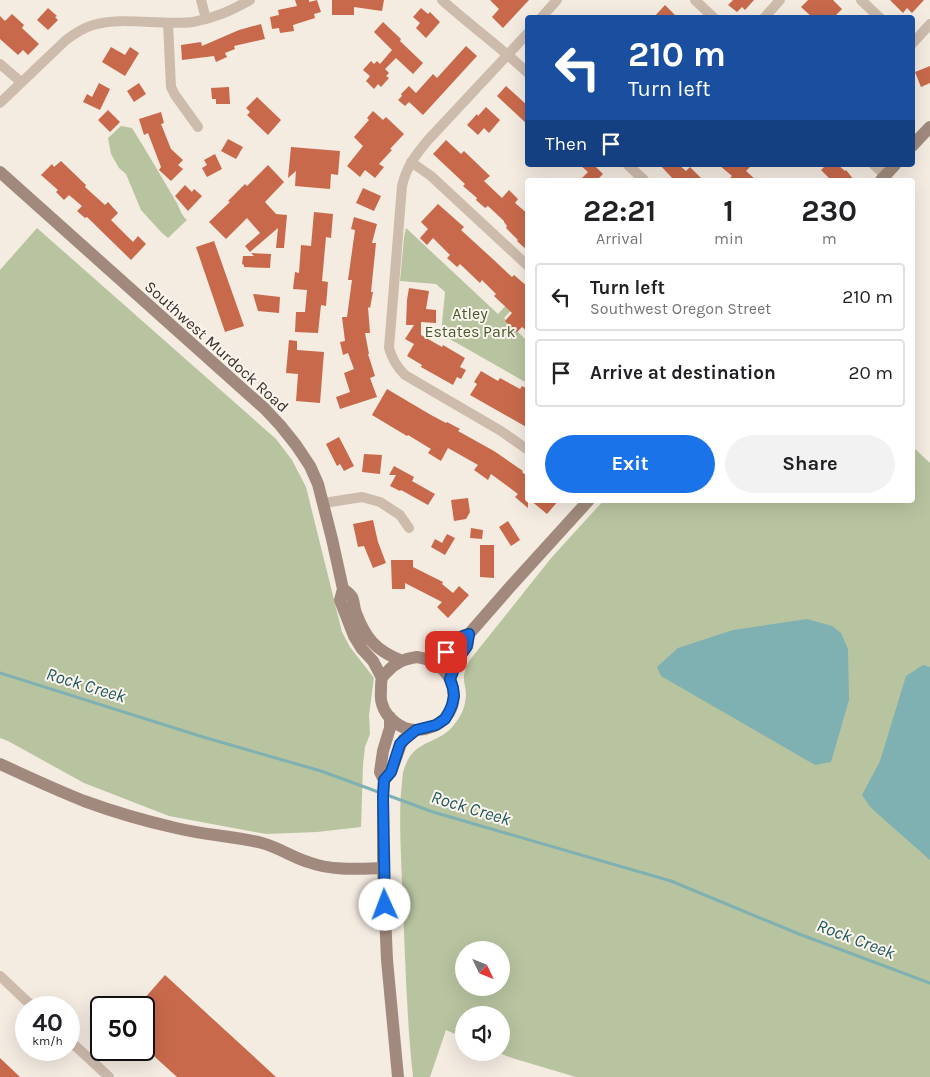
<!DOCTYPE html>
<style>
body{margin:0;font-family:Karla,sans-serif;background:#f2f2f2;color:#202124;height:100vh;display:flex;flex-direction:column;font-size:19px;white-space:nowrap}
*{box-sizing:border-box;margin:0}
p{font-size:16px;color:#757577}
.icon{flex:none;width:28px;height:28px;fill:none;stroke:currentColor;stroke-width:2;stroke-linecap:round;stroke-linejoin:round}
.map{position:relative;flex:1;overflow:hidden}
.details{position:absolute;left:525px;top:178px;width:390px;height:325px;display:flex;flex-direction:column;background:#fff;border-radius:5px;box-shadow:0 5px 20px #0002}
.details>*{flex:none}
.guide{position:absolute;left:525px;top:15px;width:390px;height:152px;border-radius:5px;box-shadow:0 5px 20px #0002;background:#1a4fa0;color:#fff;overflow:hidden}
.needle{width:32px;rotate:133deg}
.tools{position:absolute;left:455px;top:941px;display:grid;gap:10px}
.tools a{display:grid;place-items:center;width:55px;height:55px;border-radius:50%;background:#fff;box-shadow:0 5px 20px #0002;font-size:25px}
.speed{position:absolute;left:15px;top:996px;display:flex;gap:10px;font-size:25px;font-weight:700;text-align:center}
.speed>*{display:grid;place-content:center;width:65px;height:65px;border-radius:50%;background:#fff;box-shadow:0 5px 20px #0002;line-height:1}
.speed small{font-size:12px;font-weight:400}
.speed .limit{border:2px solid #111;border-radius:8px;background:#fff;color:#111}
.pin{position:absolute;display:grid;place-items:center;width:42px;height:42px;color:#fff;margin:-21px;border-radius:10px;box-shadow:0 2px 8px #0006}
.me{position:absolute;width:55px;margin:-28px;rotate:358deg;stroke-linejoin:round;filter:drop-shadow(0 0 4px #0008)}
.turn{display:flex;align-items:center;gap:18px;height:105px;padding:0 20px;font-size:22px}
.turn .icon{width:65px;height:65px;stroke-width:2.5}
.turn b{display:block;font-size:35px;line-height:42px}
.then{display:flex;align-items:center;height:48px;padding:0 20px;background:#0003;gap:10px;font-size:19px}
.eta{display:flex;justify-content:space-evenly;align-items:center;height:85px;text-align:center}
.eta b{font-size:30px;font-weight:700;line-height:35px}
.cta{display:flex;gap:10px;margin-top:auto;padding:10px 20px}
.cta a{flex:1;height:58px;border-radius:30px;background:#1a73e8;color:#fff;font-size:20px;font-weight:700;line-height:58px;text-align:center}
.cta a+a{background:#f2f2f2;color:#202124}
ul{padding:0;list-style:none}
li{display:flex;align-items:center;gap:15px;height:68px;margin:0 10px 8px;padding:0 10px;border:2px solid #e0e0e0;border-radius:5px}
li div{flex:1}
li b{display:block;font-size:19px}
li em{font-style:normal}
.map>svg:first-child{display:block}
.green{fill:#b8c4a0;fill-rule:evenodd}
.water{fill:#7fb0b2}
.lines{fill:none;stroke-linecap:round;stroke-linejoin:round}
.stream{stroke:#7fb0b2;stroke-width:3}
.building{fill:#c8694b}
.street{stroke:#cdbbac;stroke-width:10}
.secondary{stroke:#a18a7d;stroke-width:12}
.route-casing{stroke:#114b97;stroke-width:12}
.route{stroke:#1a73e8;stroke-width:9}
.labels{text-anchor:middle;stroke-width:4;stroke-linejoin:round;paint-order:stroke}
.park-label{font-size:16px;fill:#4a5a2e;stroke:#fbf5ee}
.street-label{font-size:16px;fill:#3b302b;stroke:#fbf5ee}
.water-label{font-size:18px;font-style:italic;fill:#1f5a5e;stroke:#fbf5ee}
</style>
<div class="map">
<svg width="930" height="1077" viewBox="0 0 930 1077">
<rect width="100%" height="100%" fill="#f4ebe1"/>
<path class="green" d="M121,126l11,2c15,24 29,48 43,72 5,7 5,14 12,20l-19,18 -7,-6 -20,-22 -15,-36 -7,-6 -8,-14 -3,-16z
M37,228l239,211 16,21 14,27 36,145 8,15 24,31 -5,37 1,19 -5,13 -2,18 -2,62 -44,5 -51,2 -97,-18 -85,-33 -76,-42 -8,-3v-468z
M406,228l92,86 29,-31v10l-23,25 23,23v42l-86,-49 4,-42 -9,-8 -36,-3 4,-44z
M913,447l17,16v614h-354l-64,-19 -13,-5 2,-1v-37h-37v23l-18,-8 -16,47h-17c-7,-64 -8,-129 -11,-194 -1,-30 -3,-61 -1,-91 1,-6 1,-13 2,-19 9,-37 37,-26 53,-51 6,-7 10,-18 10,-28 0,-6 -3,-13 -2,-19 1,-5 3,-10 5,-14l83,-104 52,-57h308zM464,950h37v38h-37z"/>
<path class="water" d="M807,619l25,7 9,7 7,16 1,51 -18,62 -16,3 -154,-89 -4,-9 21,-19 55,-18z
M923,665l7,2v193l-59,-52 -9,-13 18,-34 26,-85z"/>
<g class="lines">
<path class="stream" d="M0,673l203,64 118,34 60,22
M387,795l46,17 238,69 128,53 131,49"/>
</g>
<path class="building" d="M295,0h14v2l8,-2 4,12 -7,2 1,4 -22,7 1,6 -14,2 -1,-5 -7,1 -2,-12 9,-2 -1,-5 19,-4z
M332,0h52l-2,11 -28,-4v8h-22z
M490,0h39l-26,28 -11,-11 7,-8z
M733,0h21l-9,10 -3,-3 -5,5 -9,-7z
M808,0h25l9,9 -9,9h-20l-12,-11z
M890,0h34l-12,13 -5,-5 -4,5z
M665,5l13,13h-25z
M48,8l9,8 -2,1 3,3 -10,10 -11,-10z
M421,8l7,6 2,-2 10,10 -14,16 -10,-10 4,-5 -7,-6z
M12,14l12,11 -2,3 17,16 -11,11 -5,-5 -5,5 -18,-16v-23l5,5z
M383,22l18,17 -1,2 23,22 -10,11 -17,-16 -11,11 4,4 -3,3 3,2 -8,9 -3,-3 -4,5 -8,-8 4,-5 -7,-6 8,-9 3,3 3,-3 3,3 12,-14 -18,-18z
M261,24l4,15 -31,7 1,3 -10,4 2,4 -11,5 -2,-6 -32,4 -1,-15 20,-3 1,4 37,-16z
M466,46l11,10 -54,59 -14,-13 -4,4 -7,-6 4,-4 -1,-2 8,-8 7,7 17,-19 4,4z
M111,47l14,8 5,-8 9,6 -14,23 -23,-14z
M930,66v17l-9,4 -6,-15z
M99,83l11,6 -10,21 -17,-8 4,-8 5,3z
M139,83l7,11 -12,8 -7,-11z
M506,86l22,20v19l-31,-29z
M229,87l1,17h-14v-5h-4l-1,-11z
M257,97l24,23 -13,15 -21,-20 3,-3 -4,-4z
M486,107l14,13 -11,13 -5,-5 -6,7 -11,-10 10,-11 1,2z
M108,110l12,12 -10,10 -12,-12z
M373,111l10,9 3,-3 18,17 -14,15 2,1 -13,14 5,3 -9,11 -10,-8 -5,7 -13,-11 16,-20 -9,-9 15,-17 -2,-2z
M161,112l3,11 -3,1 10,25 12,11 -5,5 5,4 -12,12 -12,-11 2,-3 -13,-34 -4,2 -5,-16z
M228,139l15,8 -7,12 -15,-8z
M446,140l15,14 3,-3 26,25 -6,5 18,17 7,-8 9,9 -3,4 13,11v37l-11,-10 1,-1 -12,-12 1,-2 -3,-4v-1l-16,-15 -3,2 -9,-8 1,-2 -14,-12 2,-2 -32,-30z
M291,147l49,4 -2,24 -7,-1 -1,15 -35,-3 1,-15 -8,7z
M215,154l7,15 -15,8 -5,-9 5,-3 -3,-5z
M61,161l25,24 -1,2 20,18 3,-3 10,11 -7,7 22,22 5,-6 8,8 -15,16 -44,-43 -2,1 -8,-7 5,-5 -13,-11 -5,5 -8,-8 2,-2 -17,-15 11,-11 2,3z
M268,165l16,17 -19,20 11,12 11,1 -3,33h-8l2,-20 -28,24 -5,-6 15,-13 -13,-15 -21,21 -17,-17 21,-20 -2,-1 17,-17 2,2z
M580,165h14l9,9 -6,6h-17l8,-8z
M660,165h19l7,6 4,-4 13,13h-29z
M719,165h33l-6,6 10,9h-28l4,-4z
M826,165h12l7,6 1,-1 8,10h-23l-10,-10z
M185,185l7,7 2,-3 8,7 -14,15 -13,-15z
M363,188l18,8 -7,15 -18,-8z
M438,204l26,23 -3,3 35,32 16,15 2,-2 14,12v45l-6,-5 -5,5 -12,-11 7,-8 -18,-17 2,-2 -14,-14 -2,3 -20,-19 -3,3 -10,-9 3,-3 -17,-17 -6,7 -7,-7 8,-9 -7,-7z
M314,212l19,2 -2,24 -5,-1 -4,44 6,1 -2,24 -5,-1 -3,28 -23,-1 1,-20h9l2,-22 -14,-1 2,-17 4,1 2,-28 10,1z
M354,217l23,7 -5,19h4l-5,49h2l-3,16 -2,-1 2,26h-5l4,21h-1l7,22 -5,2 7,19 -37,12 -4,-12 14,-5 -6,-19 10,-4 -6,-16 -5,2 -3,-13 5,-1 -3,-24h5l5,-37h-4l7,-50 -4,-1z
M214,241l30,85 -19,6 -29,-85z
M251,253l20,1 -1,14 -26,-1v-2l-2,-1 1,-8h11z
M409,288l20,3 -3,18 10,1v13l-15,-1v13l21,12 1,-2 22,13 -5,9 6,3 -5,9 -4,-2 -4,8 -32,-18 1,-2 -15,-9 7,-12 -9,-5 9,-14h-8l1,-25z
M253,294l27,3 -1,16 -21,-2z
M289,340l8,1v9l27,2 -4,51 -24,-2 2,-27 -12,-1z
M481,371l17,10 2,-3 20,11 2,-3 6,3v39l-58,-33 7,-11 -3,-2z
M387,389l44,26 15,8 1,-1 13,7 -2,2 36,20 29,20 -1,1 6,5v31l-13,-11 3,-3 -27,-20 -3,6 -14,-10 4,-5 -30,-17 -7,13 -13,-8 3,-4 -23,-14 -1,1 -35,-21z
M339,437l15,29 -10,5 -4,-7 -3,2 -11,-22z
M364,454l18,1 -2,19 -18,-2z
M394,466l20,11 -2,4 23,13 -7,11 -27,-15 -1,1 -10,-5 6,-11h-7z
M468,498l2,14 -4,7 -12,2 -3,-21z
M530,500h29l-12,14z
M373,520l5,22 8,21 -13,5 -9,-22 -6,1 -5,-23z
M508,521l12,19 -9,6 -12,-19z
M471,528l12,2 -1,9 -12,-1z
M447,534l8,4 -10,17 -14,-8 4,-8 7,4z
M480,545h14v33l-14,-1z
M391,560h22v7l30,15 -1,2 11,9 6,-7 10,9 -21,23 -11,-11 5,-5 -37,-19v6h-13z
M165,975l111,102h-99l-33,-30v-39h-8z
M0,1058l20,19h-20z"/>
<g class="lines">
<path class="street" d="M201,0l5,19
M442,0c28,25 58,47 86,73
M695,0l19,18
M861,0l19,18
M541,18l16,-18
M764,18l16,-18
M168,23l3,64 4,8 23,32
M528,33l-99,106c-12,14 -23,28 -27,47l-13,162c3,11 8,19 16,27l96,56 27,19
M912,44l18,-20
M0,64l21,18
M0,103l66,-63c8,-6 17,-12 27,-15 29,-9 68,1 100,-3 22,-4 37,-11 57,-22
M411,162l20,14 97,90
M628,165l16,15
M874,165l11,10
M324,503l38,-6 18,5 20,13 9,13
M0,976l34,32
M69,1040l40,37"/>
<path class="secondary" d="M912,146l18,-19
M0,172l265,237 15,16 16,20 14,21 8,18 14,55 11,50 -3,11 14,36 8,13 11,12 9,17
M881,180l14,-15
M343,589c3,2 7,5 9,8 2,4 2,11 4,16 9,24 19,37 44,47
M417,657c48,7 50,70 0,73 -15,1 -31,-12 -35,-26 -2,-5 -1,-10 -1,-15 0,-3 0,-8 1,-11 1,-3 3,-4 5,-6 9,-10 17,-13 30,-15z
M431,661l15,-10 12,-13 11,-4
M450,679l7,-20 10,-13 2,-12 41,-47 79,-87
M390,717v11l-7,23 -3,21 4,8 -1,17v71l4,92 11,117
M0,764c28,13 56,26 84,37 30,11 61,20 92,27 28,7 58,8 86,15 18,5 30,14 46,19 24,9 50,7 75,6
M384,780l7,-8 10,-28 3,-5 12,-9"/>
</g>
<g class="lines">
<g class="route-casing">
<path id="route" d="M385,905l-2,-108 1,-17 7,-8 9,-28 4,-4 12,-10 20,-5 9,-6 4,-7 3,-7 2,-9 -1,-8 -3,-9 8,-20 9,-13 2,-12 -11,4 -12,14"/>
</g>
<use href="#route" class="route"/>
</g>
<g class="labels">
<g class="park-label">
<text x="470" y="319">Atley<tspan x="470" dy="18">Estates Park</tspan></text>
</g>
<g class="street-label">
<text transform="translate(217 346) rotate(42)" y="6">Southwest Murdock Road</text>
</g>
<g class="water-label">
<text transform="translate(86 685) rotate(17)" y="6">Rock Creek</text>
<text transform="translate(471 808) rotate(17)" y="6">Rock Creek</text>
<text transform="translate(856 939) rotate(21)" y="6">Rock Creek</text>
</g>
</g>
</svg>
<div class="tools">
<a><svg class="needle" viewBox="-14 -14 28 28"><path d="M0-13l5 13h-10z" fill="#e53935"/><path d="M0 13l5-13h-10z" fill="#757577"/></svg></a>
<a><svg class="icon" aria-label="sound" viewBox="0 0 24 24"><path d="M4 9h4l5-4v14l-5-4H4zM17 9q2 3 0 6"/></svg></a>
</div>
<div class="speed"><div>40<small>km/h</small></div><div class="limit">50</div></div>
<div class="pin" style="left:446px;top:652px;background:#d93025"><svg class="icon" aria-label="arrive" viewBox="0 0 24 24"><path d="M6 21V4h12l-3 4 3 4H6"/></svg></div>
<svg class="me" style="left:385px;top:905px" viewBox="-20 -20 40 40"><circle r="19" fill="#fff"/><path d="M0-13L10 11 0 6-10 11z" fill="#1a73e8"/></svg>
<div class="guide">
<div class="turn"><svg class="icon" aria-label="left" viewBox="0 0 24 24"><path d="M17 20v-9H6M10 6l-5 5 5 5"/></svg><div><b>210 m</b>Turn left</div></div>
<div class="then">Then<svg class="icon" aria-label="arrive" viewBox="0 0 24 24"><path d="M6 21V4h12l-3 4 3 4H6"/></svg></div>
</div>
<section class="details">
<div class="eta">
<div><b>22:21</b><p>Arrival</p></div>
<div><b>1</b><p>min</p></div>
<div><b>230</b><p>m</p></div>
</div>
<ul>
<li><svg class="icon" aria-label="left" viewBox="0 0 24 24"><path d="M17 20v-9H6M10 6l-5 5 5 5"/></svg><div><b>Turn left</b><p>Southwest Oregon Street</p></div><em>210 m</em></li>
<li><svg class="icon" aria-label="arrive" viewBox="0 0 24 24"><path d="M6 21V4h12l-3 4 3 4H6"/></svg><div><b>Arrive at destination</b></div><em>20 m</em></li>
</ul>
<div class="cta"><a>Exit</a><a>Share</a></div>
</section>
</div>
